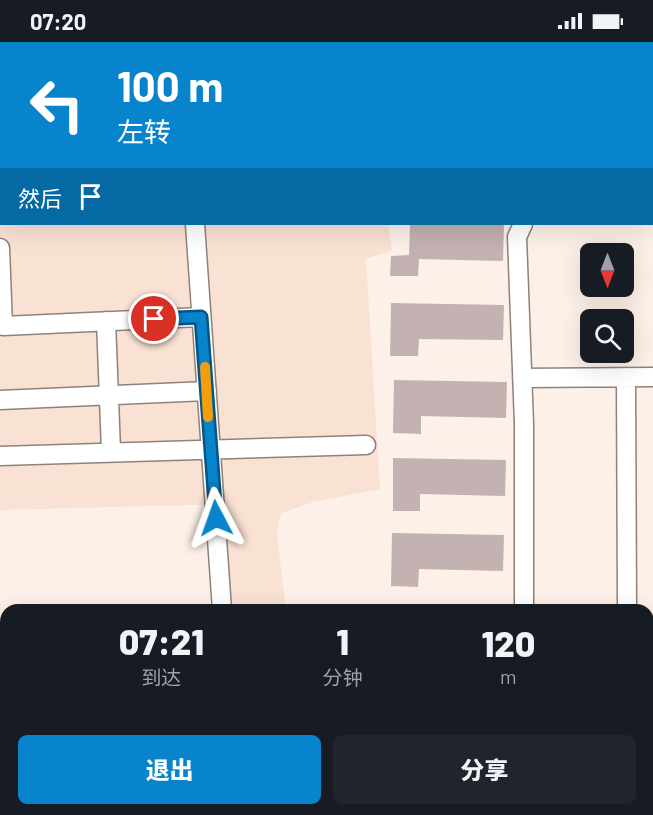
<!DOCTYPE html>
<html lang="zh">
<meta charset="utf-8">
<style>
body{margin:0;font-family:Barlow,"Noto Sans SC",sans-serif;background:#20242c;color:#f1f3f6;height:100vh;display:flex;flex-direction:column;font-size:22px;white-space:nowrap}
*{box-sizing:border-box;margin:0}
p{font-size:20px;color:#9ea1a6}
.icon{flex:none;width:33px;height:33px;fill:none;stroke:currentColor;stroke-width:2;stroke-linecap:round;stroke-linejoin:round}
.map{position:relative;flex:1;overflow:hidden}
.drawer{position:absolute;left:0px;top:562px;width:654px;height:212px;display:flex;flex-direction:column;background:#171b24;border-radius:18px 18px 0 0;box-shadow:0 6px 24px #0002}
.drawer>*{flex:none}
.guide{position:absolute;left:0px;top:0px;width:654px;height:183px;box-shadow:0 6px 24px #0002;background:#0784cc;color:#fff;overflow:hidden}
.needle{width:39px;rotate:180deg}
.buttons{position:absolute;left:580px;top:201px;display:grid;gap:12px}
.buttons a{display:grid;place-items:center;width:54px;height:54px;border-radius:9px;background:#171b24;box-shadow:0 6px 24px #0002;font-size:30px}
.pin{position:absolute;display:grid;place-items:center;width:51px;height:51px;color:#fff;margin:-26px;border:3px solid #fff;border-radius:50%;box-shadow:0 2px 6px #0007}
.me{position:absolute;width:66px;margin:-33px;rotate:356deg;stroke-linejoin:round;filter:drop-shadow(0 0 4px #0008)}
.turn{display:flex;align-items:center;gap:21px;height:126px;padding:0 18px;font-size:27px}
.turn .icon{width:78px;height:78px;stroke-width:2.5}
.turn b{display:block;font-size:42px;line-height:51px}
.then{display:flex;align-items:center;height:57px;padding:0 18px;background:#0003;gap:12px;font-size:22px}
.eta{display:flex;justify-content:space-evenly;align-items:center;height:102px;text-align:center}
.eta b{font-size:36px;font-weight:800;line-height:42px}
.action{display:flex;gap:12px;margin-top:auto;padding:12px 18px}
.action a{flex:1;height:69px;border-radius:9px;background:#0784cc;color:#fff;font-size:24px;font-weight:800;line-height:69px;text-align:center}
.action a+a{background:#20242c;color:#f1f3f6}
.status{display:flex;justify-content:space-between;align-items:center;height:42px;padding:0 30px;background:#171b24;direction:ltr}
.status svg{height:16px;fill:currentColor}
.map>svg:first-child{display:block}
.built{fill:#f9e1d3}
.building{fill:#c4b1b1}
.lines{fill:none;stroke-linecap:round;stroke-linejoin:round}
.minor-casing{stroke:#908279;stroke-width:21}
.major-casing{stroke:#908279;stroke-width:26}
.highway-casing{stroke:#908279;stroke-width:28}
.minor{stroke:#fff;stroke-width:18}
.major{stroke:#fff;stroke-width:22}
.highway{stroke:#fff;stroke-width:26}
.route-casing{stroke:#055685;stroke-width:15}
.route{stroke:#0784cc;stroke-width:10}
.slow{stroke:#f59e0b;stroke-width:10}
</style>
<div class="status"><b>07:20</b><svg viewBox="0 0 49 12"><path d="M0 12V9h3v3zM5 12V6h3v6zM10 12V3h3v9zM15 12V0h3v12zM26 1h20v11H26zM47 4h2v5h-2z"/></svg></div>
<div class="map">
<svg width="653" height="773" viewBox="0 0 653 773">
<rect width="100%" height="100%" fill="#fdf0e8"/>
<path class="built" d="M0,0h358v1l-356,1v180h386l4,26 -26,9 14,230 -67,13 -31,11 -3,7 -2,14 9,76h-55l-7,-106 -224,6z"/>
<path class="building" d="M410,182l94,1 -1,36 -84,-2 -1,17h-28l1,-20 18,-1z
M391,261l113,2 -1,35 -84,-1 -1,17h-28z
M394,338l113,2 -1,36 -85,-2v18l-28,-1z
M393,416l113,2 -1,36 -85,-2v17h-27z
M392,491l112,2 -1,36 -84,-2 -1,18 -27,-1z
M0,678h6v37h-6z"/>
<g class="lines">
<g class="minor-casing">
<path id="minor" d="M182,0v2
M621,0v2
M652,134h1
M195,182l27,386
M523,182l-6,13 7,187v186
M0,206l3,78 198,-9
M106,279l5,130
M626,335l1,233
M522,336l131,-1
M0,358l207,-9
M0,414l366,-11
M648,642h5
M72,768v5
M413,773l4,-5"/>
</g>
<g class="major-casing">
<path id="major" d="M0,736h6
M303,768l29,5"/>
</g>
<g class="highway-casing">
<path id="highway" d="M0,755l6,-1
M207,768l32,5"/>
</g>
<use href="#minor" class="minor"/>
<use href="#major" class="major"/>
<use href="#highway" class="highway"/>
</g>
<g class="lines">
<g class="route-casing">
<path id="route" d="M154,277l47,-2 15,201"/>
</g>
<use href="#route" class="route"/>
<path class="slow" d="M205,325l3,50"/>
</g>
</svg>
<div class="buttons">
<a><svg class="needle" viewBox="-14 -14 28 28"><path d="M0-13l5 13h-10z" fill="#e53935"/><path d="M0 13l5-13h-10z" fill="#9ea1a6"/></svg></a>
<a><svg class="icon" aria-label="search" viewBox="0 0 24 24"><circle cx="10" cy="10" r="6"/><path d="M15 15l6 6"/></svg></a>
</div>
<div class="pin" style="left:154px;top:277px;background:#d93025"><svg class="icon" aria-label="arrive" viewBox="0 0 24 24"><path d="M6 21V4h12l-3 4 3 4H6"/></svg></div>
<svg class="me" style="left:216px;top:476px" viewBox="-20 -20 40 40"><path d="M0-17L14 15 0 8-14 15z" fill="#0784cc" stroke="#fff" stroke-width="4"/></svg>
<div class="guide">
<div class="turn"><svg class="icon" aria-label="left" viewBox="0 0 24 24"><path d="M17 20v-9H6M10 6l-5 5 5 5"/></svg><div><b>100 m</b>左转</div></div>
<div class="then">然后<svg class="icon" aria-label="arrive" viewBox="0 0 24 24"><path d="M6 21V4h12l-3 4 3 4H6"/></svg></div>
</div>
<section class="drawer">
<div class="eta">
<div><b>07:21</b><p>到达</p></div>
<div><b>1</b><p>分钟</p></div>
<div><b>120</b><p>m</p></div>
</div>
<div class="action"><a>退出</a><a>分享</a></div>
</section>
</div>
